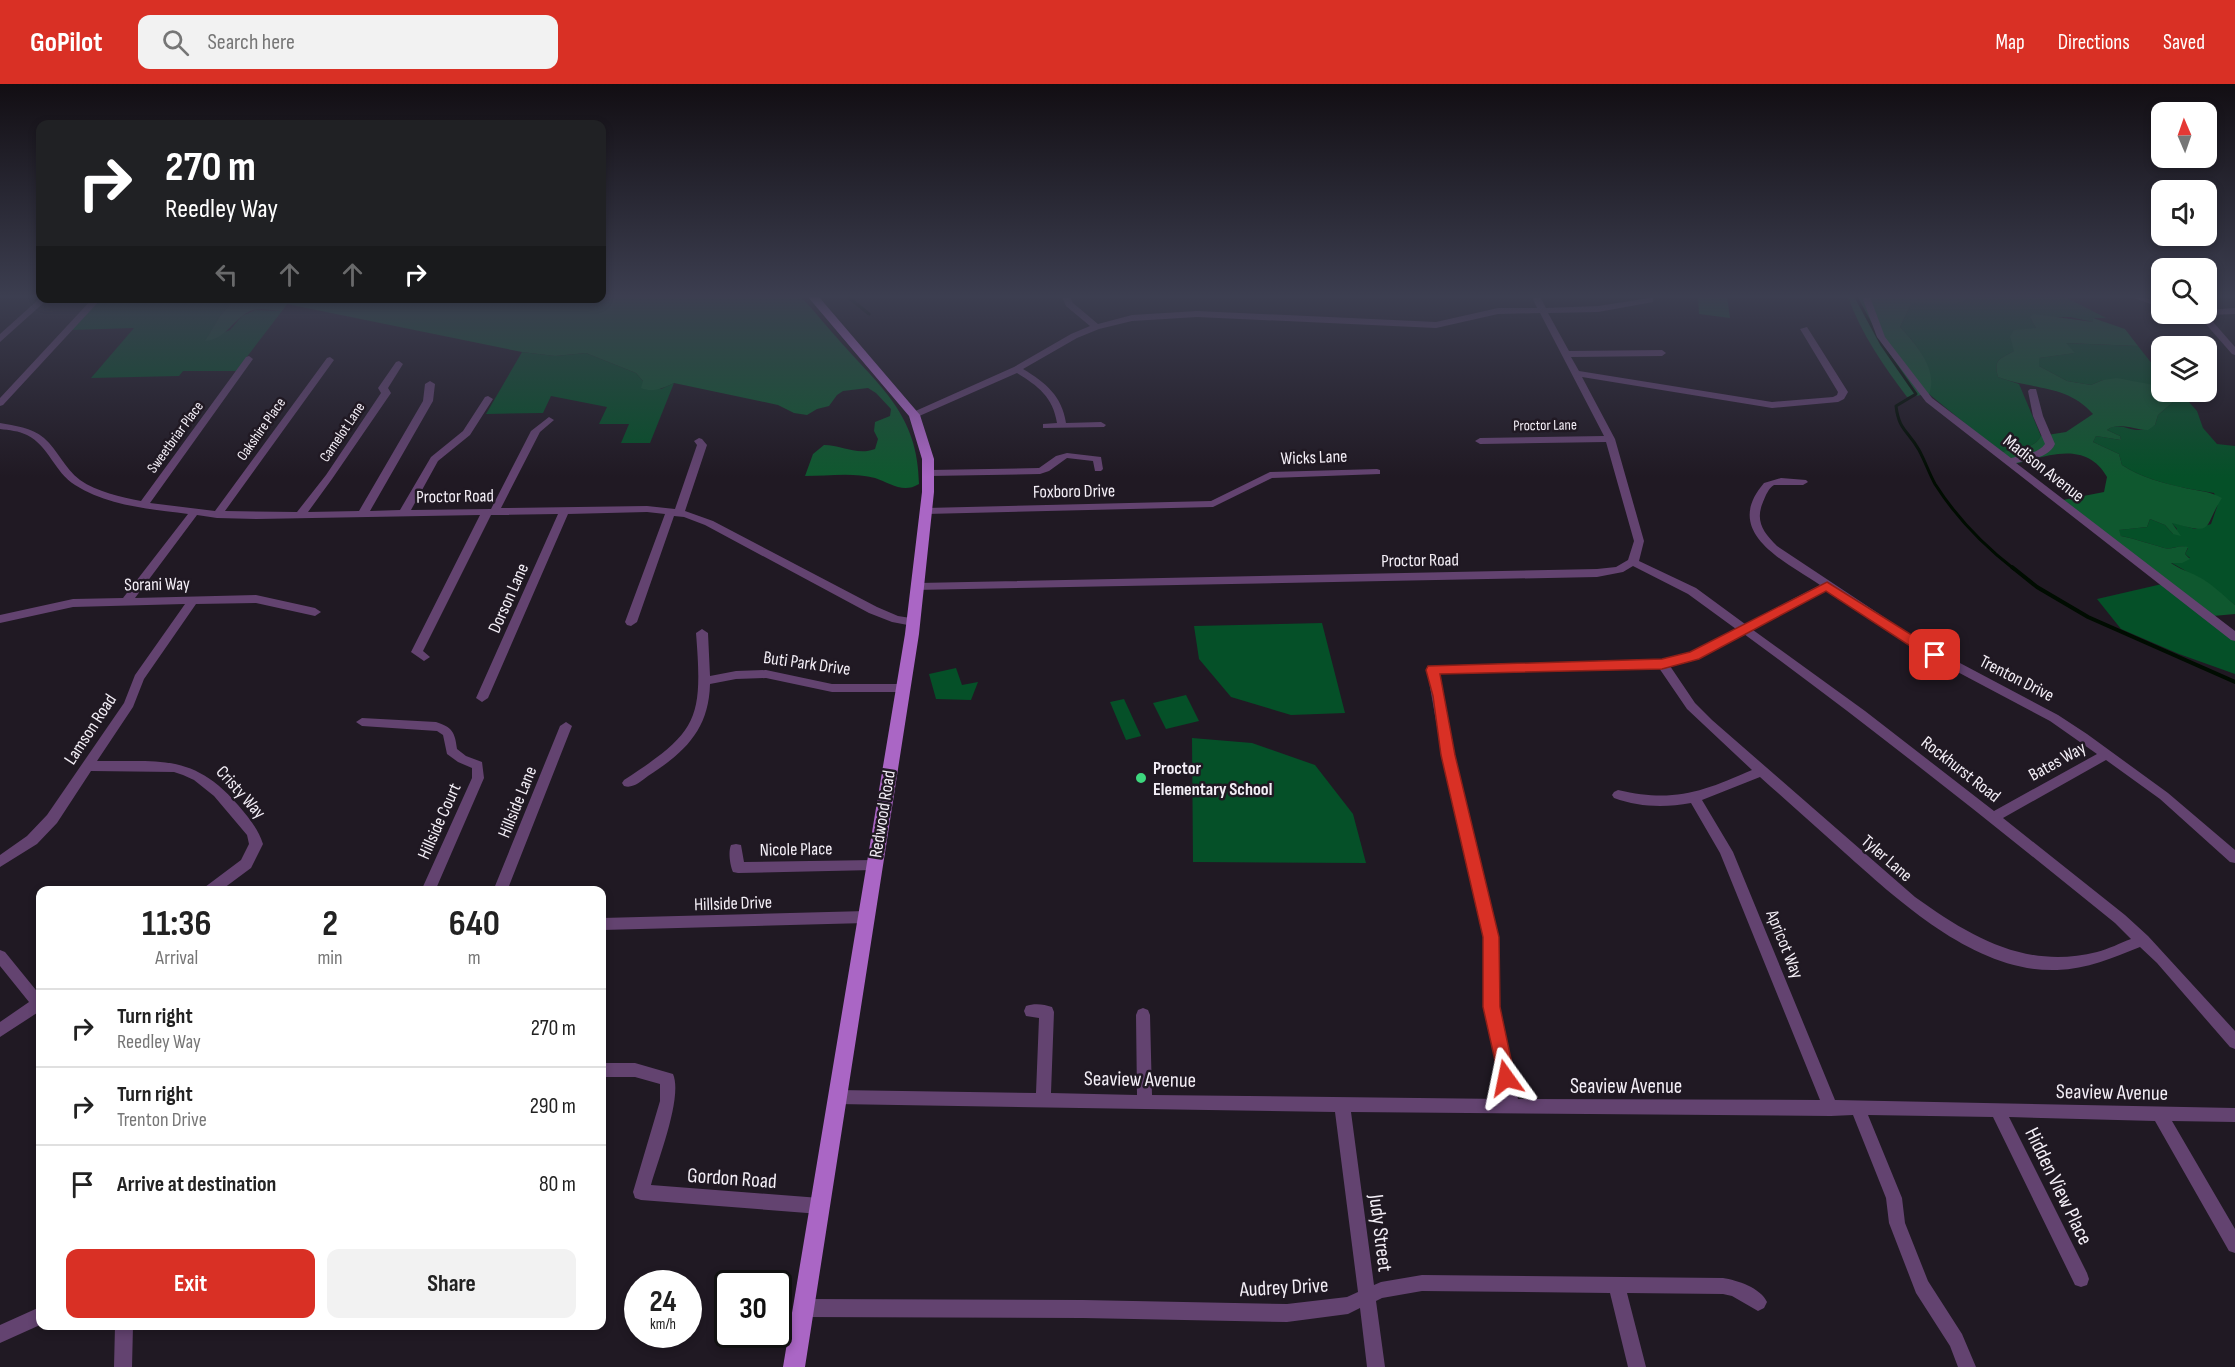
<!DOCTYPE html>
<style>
body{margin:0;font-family:"Sofia Sans Condensed",sans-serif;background:#f2f2f2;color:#222;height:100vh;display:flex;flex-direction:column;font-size:22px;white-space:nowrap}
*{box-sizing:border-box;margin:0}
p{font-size:20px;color:#767676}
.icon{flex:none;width:33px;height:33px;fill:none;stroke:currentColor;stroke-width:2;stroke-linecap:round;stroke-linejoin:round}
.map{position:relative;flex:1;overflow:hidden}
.sheet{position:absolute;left:36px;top:802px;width:570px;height:444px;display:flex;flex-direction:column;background:#fff;border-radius:12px;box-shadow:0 3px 9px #0003}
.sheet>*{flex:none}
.hud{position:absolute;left:36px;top:36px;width:570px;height:183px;border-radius:12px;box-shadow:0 3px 9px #0003;background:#202124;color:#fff;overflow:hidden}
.needle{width:39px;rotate:358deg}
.buttons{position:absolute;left:2151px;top:18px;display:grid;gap:12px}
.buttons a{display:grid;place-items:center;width:66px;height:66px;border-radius:12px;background:#fff;box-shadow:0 3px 9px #0003;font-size:30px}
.speed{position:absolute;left:624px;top:1186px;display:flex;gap:12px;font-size:30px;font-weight:700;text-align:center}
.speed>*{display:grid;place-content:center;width:78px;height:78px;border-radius:50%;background:#fff;box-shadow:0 3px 9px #0003;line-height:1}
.speed small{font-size:15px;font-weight:400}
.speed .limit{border:3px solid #111;border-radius:9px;background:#fff;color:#111}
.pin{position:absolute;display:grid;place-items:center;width:51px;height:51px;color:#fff;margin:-26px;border-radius:12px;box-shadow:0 3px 9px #0006}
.me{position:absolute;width:66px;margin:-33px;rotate:348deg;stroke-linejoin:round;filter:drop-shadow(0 0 4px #0008)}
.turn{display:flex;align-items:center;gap:21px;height:126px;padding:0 30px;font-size:27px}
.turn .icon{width:78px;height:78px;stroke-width:2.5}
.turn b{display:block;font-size:42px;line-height:51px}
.lanes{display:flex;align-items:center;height:57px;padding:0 30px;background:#0003;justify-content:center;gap:30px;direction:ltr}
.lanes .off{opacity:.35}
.eta{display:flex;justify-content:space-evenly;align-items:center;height:102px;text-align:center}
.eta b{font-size:36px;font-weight:700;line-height:42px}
.action{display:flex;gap:12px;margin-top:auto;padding:12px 30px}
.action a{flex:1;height:69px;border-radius:12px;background:#d93025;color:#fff;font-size:24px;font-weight:700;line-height:69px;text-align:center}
.action a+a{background:#f2f2f2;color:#222}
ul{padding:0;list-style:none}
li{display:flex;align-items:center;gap:18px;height:78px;padding:0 30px;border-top:2px solid #e0e0e0}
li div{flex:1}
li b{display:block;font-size:22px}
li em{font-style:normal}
header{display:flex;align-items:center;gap:36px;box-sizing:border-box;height:84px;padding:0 30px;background:#d93025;color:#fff}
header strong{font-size:28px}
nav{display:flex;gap:33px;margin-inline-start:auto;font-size:21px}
.search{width:420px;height:54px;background:#f2f2f2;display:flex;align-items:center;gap:15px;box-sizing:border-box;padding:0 21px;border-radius:12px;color:#767676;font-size:22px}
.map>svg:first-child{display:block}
.green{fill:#055028}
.forest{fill:#0f582f}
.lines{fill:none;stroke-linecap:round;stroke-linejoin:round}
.stream-far1{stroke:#000c01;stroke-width:3}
.stream{stroke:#000c01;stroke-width:4}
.minor{fill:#634370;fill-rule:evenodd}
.major{fill:#aa66c5;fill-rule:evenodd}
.route{fill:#d93025;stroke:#8d1f18;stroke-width:1.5}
.poi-dot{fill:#3dd77e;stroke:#201923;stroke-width:2}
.labels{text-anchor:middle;stroke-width:5;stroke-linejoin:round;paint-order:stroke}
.far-street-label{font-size:15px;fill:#f3eef6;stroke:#201923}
.street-label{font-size:18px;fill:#f3eef6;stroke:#201923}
.poi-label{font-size:18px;font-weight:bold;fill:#f3eef6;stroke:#201923;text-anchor:start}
.near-street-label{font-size:21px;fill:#f3eef6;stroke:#201923}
</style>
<header>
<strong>GoPilot</strong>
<div class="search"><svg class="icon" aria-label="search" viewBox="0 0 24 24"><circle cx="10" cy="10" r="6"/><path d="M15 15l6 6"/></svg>Search here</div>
<nav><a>Map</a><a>Directions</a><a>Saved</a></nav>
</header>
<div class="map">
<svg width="2235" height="1283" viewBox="0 0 2235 1283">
<rect width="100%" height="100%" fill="#201923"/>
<path class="green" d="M1970,213h95l41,21h-12l-1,4 -23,-5h-40l6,11 -21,18 -1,5c-14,8 -21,8 -16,26l21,7 22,52c-7,14 -27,14 -41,16l-71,-58c1,-33 -8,-44 -29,-67l11,-23 13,-2 19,2 25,-5z
M117,215h118l-15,17 -14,24 24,-10 12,-14 13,-6 27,1 -46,60h-53l-4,5 -88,2 43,-50 -63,2 25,-26z
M2065,259l73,3 15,19 8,1v22l-58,-8 -12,5 -24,-4 -28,-15v-8l35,-5z
M522,268l33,4 31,-3 50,20 7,8 18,8 13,-6 -24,60h-29l8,-19h-30l8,-17 -56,-11 -8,17 -57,1z
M2166,308h14l17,19 6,17 14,16 18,2v159l-28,-22 -37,-21 20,-4 -5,-4 3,-6c-9,-4 -15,2 -24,0 -14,-4 -28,-9 -43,-12l-3,-6 29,-3 3,-8 15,6 8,9 4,-5 -6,-7 24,7 16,-5 7,-20 -4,-11c-31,-5 -66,-11 -92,-28l-3,-11 -26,-12 3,-6 25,4 -1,-4 -13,-6c12,-9 21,1 34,0 4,-1 10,-4 14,-5l3,-10 15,-13 -2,-7z
M2162,500l73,57v33l-56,-20 -58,-25 -24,-30z
M1322,539l23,90 -54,2 -60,-18 -32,-38 -5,-33z
M956,584l6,17 16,-3 -7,18 -35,-1 -7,-25z
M1186,611l13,26 -33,8 -13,-26z
M1124,615l17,37 -15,4 -16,-38z
M1192,654l60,5 63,22 38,49 13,49 -173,-1z"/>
<path class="forest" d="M602,213h199c13,13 24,28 37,42 42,48 80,75 81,145 -16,10 -29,-1 -44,-6 -22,-6 -48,-2 -70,-2l8,-22 11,-9c18,0 33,11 51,4l3,-10 -4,-8 1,-9 15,-6 1,-7 -15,-16 -8,-5 -25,3 -6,4 -8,11 -12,3 -10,6 -13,-2 -16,-8 -104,-22c-10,5 -22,10 -33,5l2,-7 -7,-8 -50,-20 -31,3 -33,-4 -235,-48 -5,7c-9,-1 -21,-3 -29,-1 -20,7 -25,29 -48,31l15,-25 15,-17z
M1698,213h29l3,21 -31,-4z
M1848,213h122c-16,13 -40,4 -59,7l-11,23c15,16 39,43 29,67l-22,3c-24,-32 -45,-62 -59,-100z
M2034,230l59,8v-4l32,11 13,17 -72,-3 9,10 -36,5v8l28,15 24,4 12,-5 14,-2 42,8 3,6 9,3 2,7 -15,13 -3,10 -7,5c-14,0 -29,-9 -41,0l13,6 1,4 -25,-4 -3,6 26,12 3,11c18,12 41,18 63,23 13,3 25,3 37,10 -20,31 -6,37 -50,25l9,13 -8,-2 -8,-9 -15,-6 -3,8 -28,3 2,6c15,3 29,8 43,12 8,2 15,-4 24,-1l-3,7 5,5 -8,4h-11c8,6 17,8 26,13 14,7 26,19 38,29v9l-22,2 -150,-116 41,-8 3,-15c-21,-37 -60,-21 -92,-13l-15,-12c14,-2 34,-2 41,-16l25,-4 27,-18c-26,-30 -61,-24 -95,-37 -5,-18 2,-18 16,-26l-4,-15 4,-6 22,-2 -6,-11z"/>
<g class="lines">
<path class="stream-far1" d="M848,213l21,17
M1856,213l26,48 34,49 -20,12c3,25 12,24 23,44 6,11 10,23 16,34 21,33 48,61 79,85"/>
<path class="stream" d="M2012,483l25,20 51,30 147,65"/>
<path class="minor" d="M1062,213h8l3,6 25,21 34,-9 65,-4 239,11 62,-14h39l-5,-11h8l6,11 52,-2 52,-8h3v4l-55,10 -50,1 21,38 93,-1 4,3 -4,3 -91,1 8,14 193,31 61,-5 4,-2 1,-3 -38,-63 7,-2 41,65 -4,7 -6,3 -66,6 -190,-31 33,62 29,102 -5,20 57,27 49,36 75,-39c-35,-24 -99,-52 -56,-102l17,-5 25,2 2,2 -5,3h-29c-6,4 -8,10 -11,17 -8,19 0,30 14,44l149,99 132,70 29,19 81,59 67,57v13l-5,-1 -70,-63 -54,-39 -103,58 122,97 23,21 87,95v18l-5,-2 -73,-84 -17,-16c-27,11 -53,22 -83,23 -80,3 -156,-67 -212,-117 -28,-25 -57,-51 -85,-76l-58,23 31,52 102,248 400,8v14l-63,-1 63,108v24l-6,-2 -74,-130 -146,-4 78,156 2,6 -2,6 -6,2 -6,-2 -82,-168 -125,-2 34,83 3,25 23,58 34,53 14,33h-18l-8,-21 -34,-53 -27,-70 -3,-25 -33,-83 -22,1 -480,-4 23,173 7,-3 41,-7 301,3c14,2 38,10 44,24l-3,6 -6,3 -26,-15 -9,-2 -96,-1 19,74h-18l-18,-74 -188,-2 -40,7 -6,3 9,66h-18l-7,-59 -12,6 -61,8 -204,-4 -279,-1 -6,-3 -3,-6 3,-6 6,-3 279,1 204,4 60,-7 11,-5 -23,-180 -498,-8 -5,-2 -3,-5 3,-5 5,-2 199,3 3,-75 -13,-2 -2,-5 2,-5c8,-3 18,-2 26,1l2,5 -3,81 86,2 -1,-80 2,-5 5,-2 5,2 2,5 2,80 351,4 -18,-92 -1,-70 -42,-182 -15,-85 6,-4 229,-6 29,-7 45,-24 -48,-35 -55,-28 -10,6 -26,5 -683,13 -1,-3 1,-3 4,-1 679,-14 19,-2 12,-7 6,-19 -28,-99 -126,2 -5,-3 5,-3 124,-2 -64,-123 -42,1 -62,14 -239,-11 -65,4 -33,8 -22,9 -54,31c23,14 39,27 43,54l35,-1 5,3 -2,2 -61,1v-4l14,-1c-4,-26 -19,-37 -40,-50l-100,44h-6v-4l103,-46 57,-33 19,-8 -24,-20zM1828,506l90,61 132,70 47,33 -103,57 -129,-100 -112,-81zM1744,550c127,93 249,190 371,289l16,16c-11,4 -22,10 -34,13 -71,18 -126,-15 -182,-55l-203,-177 -17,-17 -25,-37 28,-7zM1659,584l28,41 65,61c-50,22 -79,33 -134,20l-4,2 -2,3 2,3c25,9 50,10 77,5l29,50 100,247 -302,-1 -19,-92 -1,-70 -44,-182 -14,-81z
M1862,213h8l15,40 47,61 79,60c11,-3 27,-4 34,-14l-12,-28 -5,-25 2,-2h6l7,27 12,28c-6,14 -25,15 -39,19l219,168v10l-4,-1 -305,-238 -49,-65z
M2131,213h12l19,6v5z
M40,214h9l-49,44v-8z
M93,214h9l-99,107 -3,1v-8z
M2235,224v6l-28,1 28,32v8l-3,-1 -35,-40h9v-4z
M249,272l4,3 -103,144 65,8 112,-153 3,-1 4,3 -109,151 72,1 29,-37 55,-82 -3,-5 18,-26 3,-1 4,3 -15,24 3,5 -59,86 -24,33 51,-1 64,-110 2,-17 5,-3 5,3 -2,17 -63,110 30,-1 31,-53 32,-26 22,-34 3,-1 5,3 -23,36 -32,26 -27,49 80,-1 40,-78 18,-14 5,3 -14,12 -39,76 146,-2 28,3 22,-64 -3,-4 5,-3 3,1 5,6 -22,66 28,10 164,86 21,9 19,3 2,3 -6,4 -21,-4 -23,-9 -164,-88 -21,-8 -10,-1 -37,106 -6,4 -4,-1 -2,-3 40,-108 -18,-2 -79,2 -80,184 -6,4 -6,-4 82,-184 -67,1 -68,136 7,6 -6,4 -13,-9 69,-137 -223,4 -40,-1 -20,-3 -62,83 121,-3 59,13 6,4 -6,4 -59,-13 -60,1 -52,75 -11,28 -36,54c63,1 96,-8 141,44 10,12 20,23 25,39l-12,24 -31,23h-17l2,-4 36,-27 8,-16 -2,-9 -33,-39 -20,-16 -11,-5 -9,-3 -83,-1 -34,52 -20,21 -37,23v-12l27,-19 20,-21 77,-112 11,-28 50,-71 -112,3 -73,16v-8l73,-16 50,-1 65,-84c-37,-5 -81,-8 -113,-29 -20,-12 -26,-39 -48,-50 -8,-4 -18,-5 -27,-6v-6c15,3 31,4 44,15 14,12 20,30 36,42 17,12 41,17 61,21l105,-144z
M1067,369l34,4 2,12 -2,2h-6l-2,-10 -26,-3 -18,13 -9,3 -111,2 -5,-3 5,-3 110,-2 17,-12z
M1377,385l3,1v4l-108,4 -59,29 -287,7 -5,-3 5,-3 285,-7 59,-29z
M702,545l6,4 2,43 26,-5 30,-1 66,14h70l6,4 -6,4h-70l-66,-14 -30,1 -26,5c-1,46 -26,69 -62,92 -7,5 -15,13 -24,10l-2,-3 2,-3c74,-48 79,-60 72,-147z
M362,634l74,4c16,5 19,10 21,27l9,7 16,6 2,16 -49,113h-14l51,-113v-10l-14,-6 -11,-8 -4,-19 -6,-4 -75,-5 -6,-4z
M566,638l6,4 -65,165h-14l67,-165z
M736,760l5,1 3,17 130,-2 5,1 2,4 -2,4 -5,1 -136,3 -5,-1c-3,-7 -5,-20 -2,-27z
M866,827l5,2 2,4 -2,4 -5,2 -264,7v-12z
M0,866l5,2 35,43v16l-40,26v-15l29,-20 -29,-36z
M602,979h33l38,11c10,23 -15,86 -22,111l169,13 6,2 2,6 -2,6 -6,2 -179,-14 -6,-2 -2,-6 27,-91v-17l-25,-7h-33z
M40,1223v18l-40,18v-18z
M115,1242h18l-1,41h-18z"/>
<path class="major" d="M808,213h11l101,118 14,44v33l-15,142 -114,733h-22l122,-733 17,-142v-33l-13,-43z"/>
</g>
<linearGradient id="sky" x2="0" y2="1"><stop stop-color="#120e13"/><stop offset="0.54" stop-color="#3c3e50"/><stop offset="1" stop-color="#3c3e50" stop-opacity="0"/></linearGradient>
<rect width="2235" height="393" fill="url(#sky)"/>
<path class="route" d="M1827,498l112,70 2,3 -2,4h-9l-104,-68 -127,68 -37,10 -222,5 15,81 44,182 1,70 15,71 -3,5 -6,3 -6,-3 -17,-76v-70l-42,-182 -8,-59 -7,-26 2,-4 234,-7 28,-7z"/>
<circle class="poi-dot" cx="1141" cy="694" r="6"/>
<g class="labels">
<g class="far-street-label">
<text transform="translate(1545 341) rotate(-1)" y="5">Proctor Lane</text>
<text transform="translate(261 345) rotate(-55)" y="5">Oakshire Place</text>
<text transform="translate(342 348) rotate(-56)" y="5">Camelot Lane</text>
<text transform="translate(175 353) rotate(-54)" y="5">Sweetbriar Place</text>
</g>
<g class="street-label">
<text transform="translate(1314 373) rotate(-2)" y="6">Wicks Lane</text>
<text transform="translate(2044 384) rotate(38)" y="6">Madison Avenue</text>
<text transform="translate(1074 407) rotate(-1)" y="6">Foxboro Drive</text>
<text transform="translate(455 412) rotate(-1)" y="6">Proctor Road</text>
<text transform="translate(1420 476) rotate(-1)" y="6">Proctor Road</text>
<text transform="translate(157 500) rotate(-1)" y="6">Sorani Way</text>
<text transform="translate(508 514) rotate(-66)" y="6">Dorson Lane</text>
<text transform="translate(807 579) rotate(8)" y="6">Buti Park Drive</text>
<text transform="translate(2017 594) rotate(27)" y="6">Trenton Drive</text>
<text transform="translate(90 645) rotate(-57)" y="6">Lamson Road</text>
<text transform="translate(2057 677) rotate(-29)" y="6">Bates Way</text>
<text transform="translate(1961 685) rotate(38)" y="6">Rockhurst Road</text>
<text transform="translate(241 708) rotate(48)" y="6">Cristy Way</text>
<text transform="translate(517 718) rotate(-68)" y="6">Hillside Lane</text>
<text transform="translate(882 730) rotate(-81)" y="6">Redwood Road</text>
<text transform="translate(439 737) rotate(-66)" y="6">Hillside Court</text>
<text transform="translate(796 765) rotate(-1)" y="6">Nicole Place</text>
<text transform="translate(1887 774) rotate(41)" y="6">Tyler Lane</text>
<text transform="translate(733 819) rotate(-2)" y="6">Hillside Drive</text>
<text transform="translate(1785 860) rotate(68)" y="6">Apricot Way</text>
</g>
<g class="poi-label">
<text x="1153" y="690">Proctor<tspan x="1153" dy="21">Elementary School</tspan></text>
</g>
<g class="near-street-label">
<text transform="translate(1140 995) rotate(1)" y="7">Seaview Avenue</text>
<text x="1626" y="1009">Seaview Avenue</text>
<text transform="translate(2112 1008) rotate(1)" y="7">Seaview Avenue</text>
<text transform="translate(732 1094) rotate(4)" y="7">Gordon Road</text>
<text transform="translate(2059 1102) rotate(64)" y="7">Hidden View Place</text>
<text transform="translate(1381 1149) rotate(83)" y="7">Judy Street</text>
<text transform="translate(1284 1203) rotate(-3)" y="7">Audrey Drive</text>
</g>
</g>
</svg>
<div class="buttons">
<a><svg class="needle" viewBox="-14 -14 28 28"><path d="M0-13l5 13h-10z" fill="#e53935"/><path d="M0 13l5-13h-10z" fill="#767676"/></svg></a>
<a><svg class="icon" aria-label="sound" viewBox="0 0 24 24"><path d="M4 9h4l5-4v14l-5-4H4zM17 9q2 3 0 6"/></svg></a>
<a><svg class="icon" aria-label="search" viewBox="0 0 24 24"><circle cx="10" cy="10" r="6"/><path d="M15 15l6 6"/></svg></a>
<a><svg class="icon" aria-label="layers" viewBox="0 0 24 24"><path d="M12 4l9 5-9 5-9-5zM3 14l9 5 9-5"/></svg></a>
</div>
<div class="speed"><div>24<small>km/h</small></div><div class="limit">30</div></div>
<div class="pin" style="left:1935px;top:571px;background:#d93025"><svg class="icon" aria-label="arrive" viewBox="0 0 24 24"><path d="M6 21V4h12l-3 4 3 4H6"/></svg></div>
<svg class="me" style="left:1506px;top:994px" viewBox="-20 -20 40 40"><path d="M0-17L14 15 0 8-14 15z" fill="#d93025" stroke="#fff" stroke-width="4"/></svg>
<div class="hud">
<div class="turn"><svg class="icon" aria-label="right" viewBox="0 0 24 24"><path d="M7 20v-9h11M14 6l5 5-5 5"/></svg><div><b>270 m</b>Reedley Way</div></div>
<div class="lanes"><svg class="icon off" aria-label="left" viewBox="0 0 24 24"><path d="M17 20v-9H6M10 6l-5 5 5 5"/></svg><svg class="icon off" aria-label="ahead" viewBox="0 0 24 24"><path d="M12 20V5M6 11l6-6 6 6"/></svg><svg class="icon off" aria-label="ahead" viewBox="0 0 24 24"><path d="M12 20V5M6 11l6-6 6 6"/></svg><svg class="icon" aria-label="right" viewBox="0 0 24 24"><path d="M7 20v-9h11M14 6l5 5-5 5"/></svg></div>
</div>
<section class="sheet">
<div class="eta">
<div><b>11:36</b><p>Arrival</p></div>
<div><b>2</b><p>min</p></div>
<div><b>640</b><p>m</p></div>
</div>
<ul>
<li><svg class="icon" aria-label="right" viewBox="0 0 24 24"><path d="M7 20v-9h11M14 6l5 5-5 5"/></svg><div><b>Turn right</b><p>Reedley Way</p></div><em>270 m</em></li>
<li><svg class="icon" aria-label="right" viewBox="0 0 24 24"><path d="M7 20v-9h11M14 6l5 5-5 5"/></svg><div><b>Turn right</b><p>Trenton Drive</p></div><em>290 m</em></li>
<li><svg class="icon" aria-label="arrive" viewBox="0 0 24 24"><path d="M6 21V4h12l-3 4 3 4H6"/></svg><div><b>Arrive at destination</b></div><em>80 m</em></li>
</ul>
<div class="action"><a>Exit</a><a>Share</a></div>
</section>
</div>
